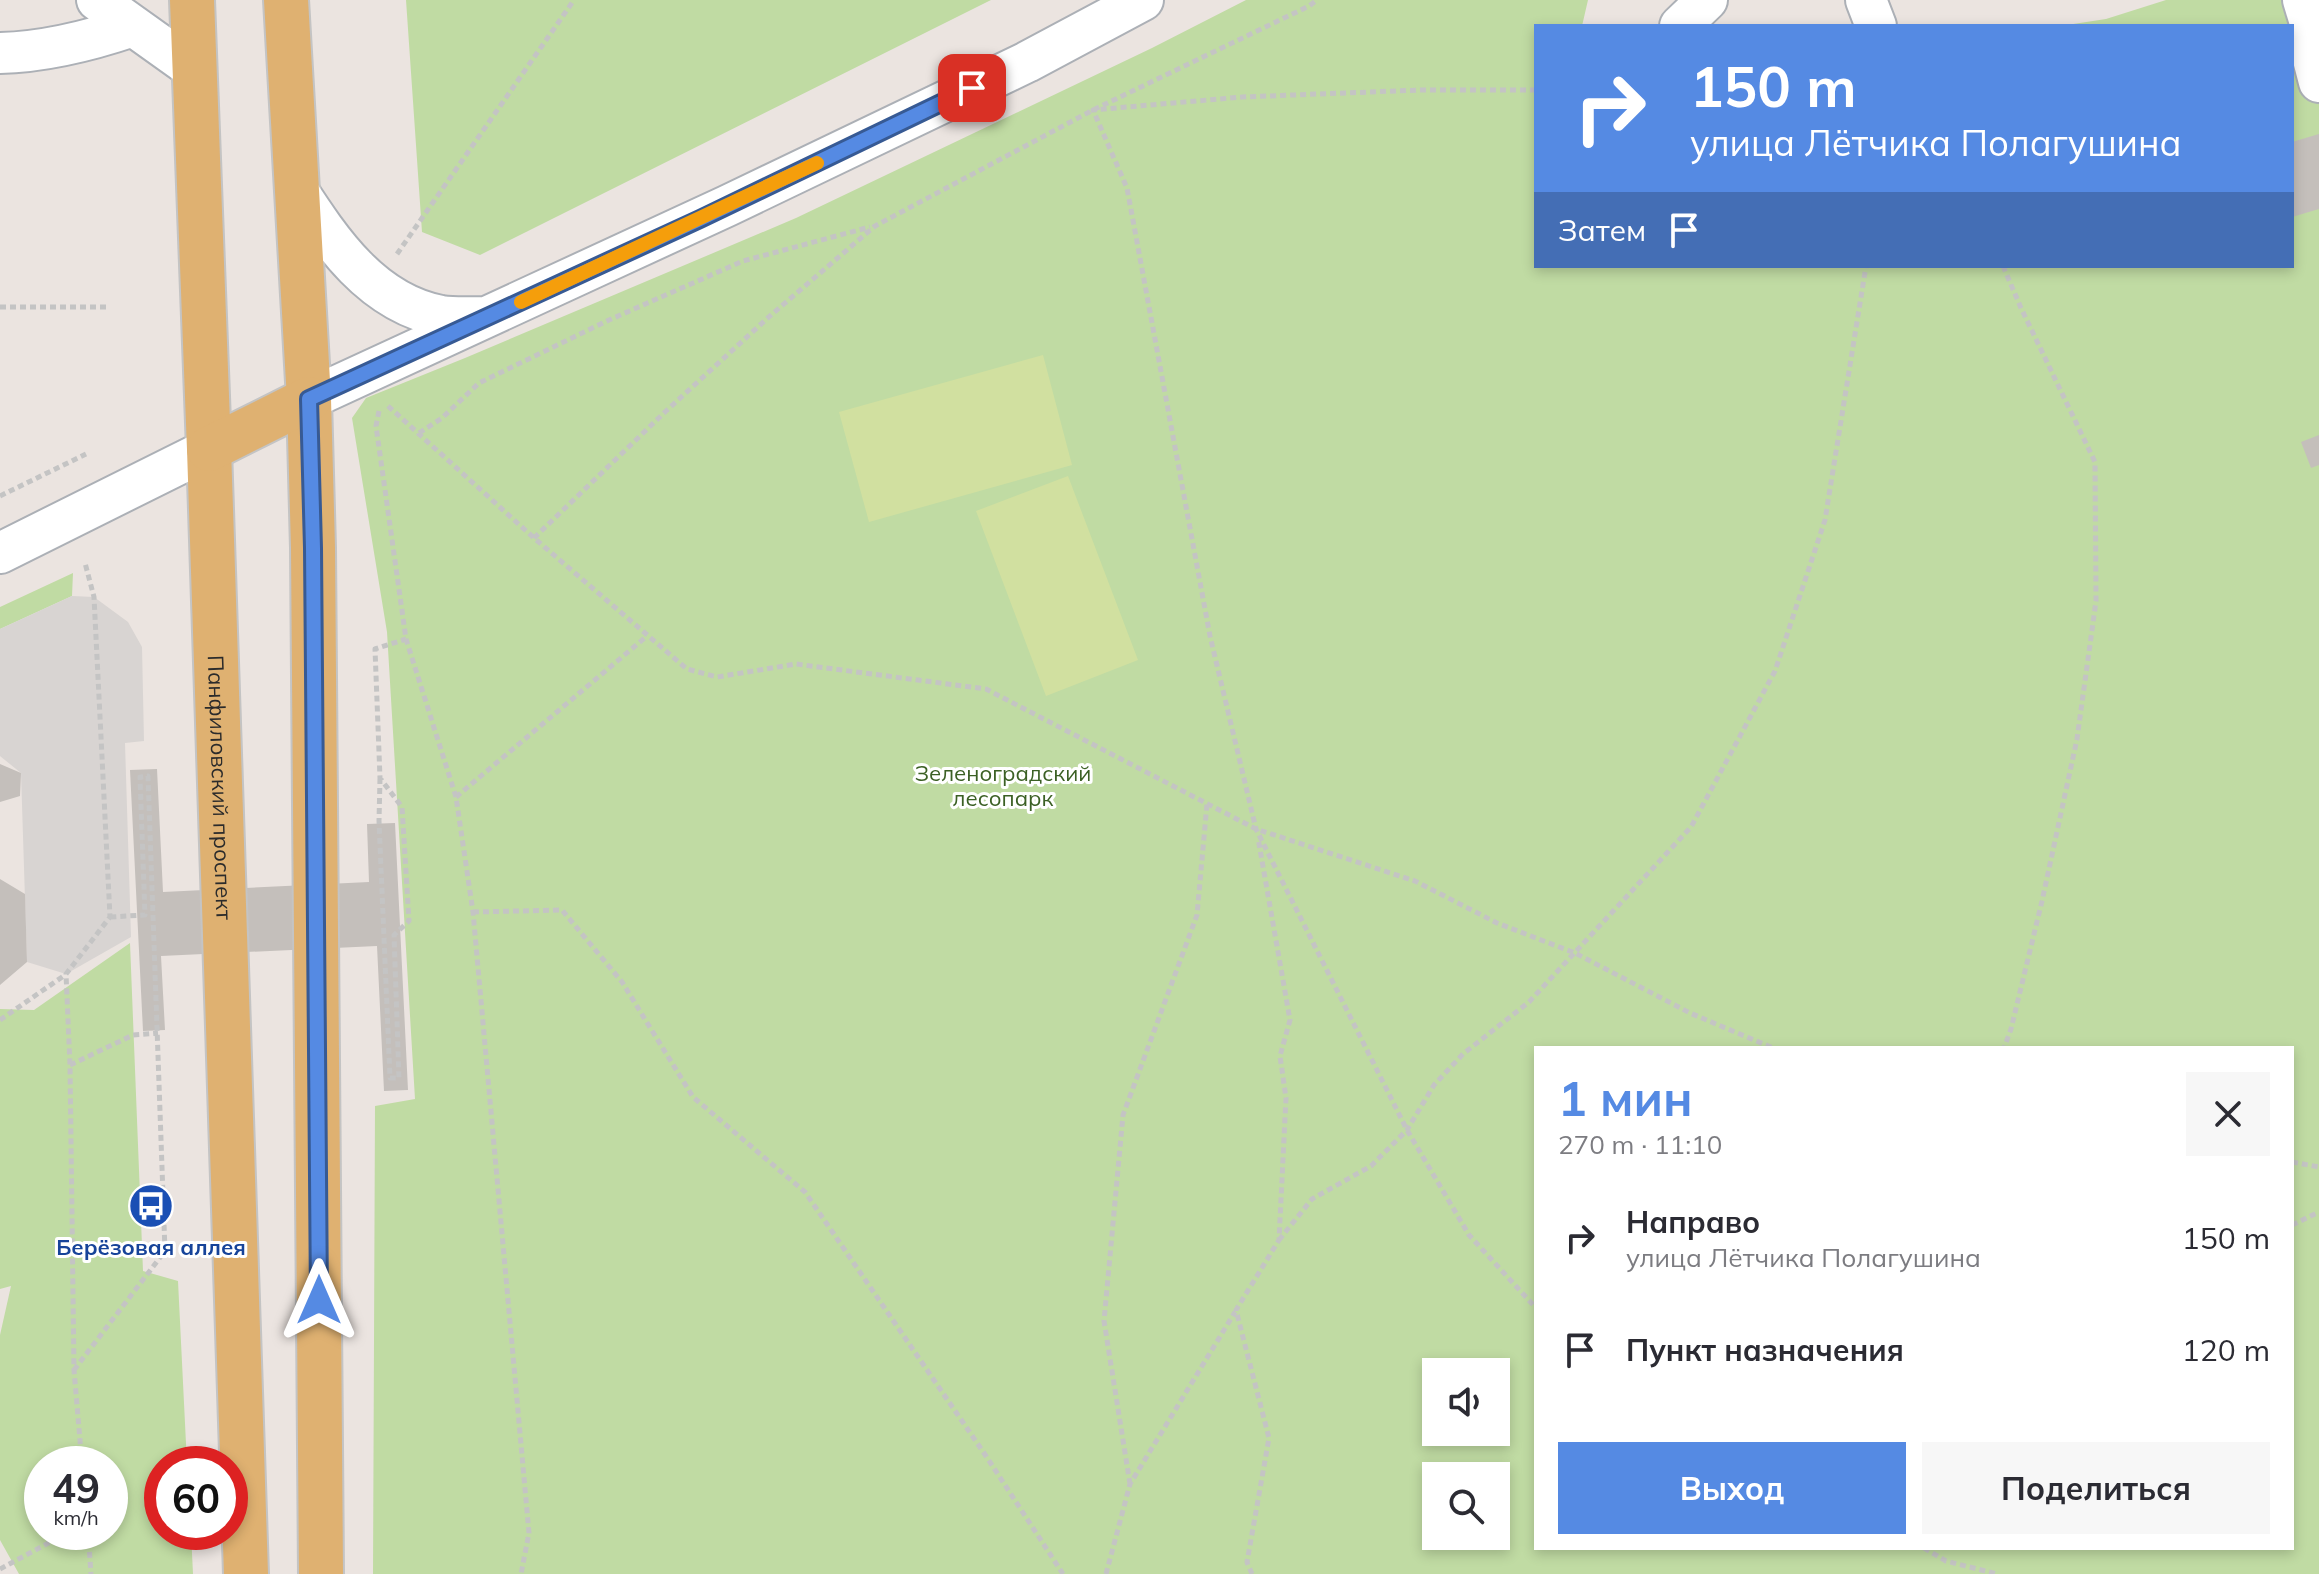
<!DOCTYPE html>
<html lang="ru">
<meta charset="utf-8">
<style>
body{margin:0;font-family:Mulish,sans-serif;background:#f7f7f7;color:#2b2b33;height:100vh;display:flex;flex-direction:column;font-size:30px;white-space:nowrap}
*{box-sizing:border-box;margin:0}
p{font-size:26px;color:#7c7c81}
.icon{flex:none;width:44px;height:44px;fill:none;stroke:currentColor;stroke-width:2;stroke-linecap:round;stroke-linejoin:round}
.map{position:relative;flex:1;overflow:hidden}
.drawer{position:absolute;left:1534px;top:1046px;width:760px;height:504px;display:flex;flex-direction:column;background:#fff;border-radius:0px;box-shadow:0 4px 12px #0003}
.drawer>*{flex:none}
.banner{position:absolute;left:1534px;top:24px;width:760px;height:244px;border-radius:0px;box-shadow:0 4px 12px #0003;background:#558ae3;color:#fff;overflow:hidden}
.buttons{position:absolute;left:1422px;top:1358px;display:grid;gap:16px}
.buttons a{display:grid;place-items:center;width:88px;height:88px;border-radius:0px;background:#fff;box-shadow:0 4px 12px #0003;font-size:40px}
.speed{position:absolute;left:24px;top:1446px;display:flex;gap:16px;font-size:40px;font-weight:700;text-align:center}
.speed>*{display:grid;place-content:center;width:104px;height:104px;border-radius:50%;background:#fff;box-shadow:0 4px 12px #0003;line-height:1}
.speed small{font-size:20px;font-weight:400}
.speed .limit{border:12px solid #d22;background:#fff;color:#111}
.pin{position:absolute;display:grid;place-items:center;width:68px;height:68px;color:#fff;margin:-34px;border-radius:16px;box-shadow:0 4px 12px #0006}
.me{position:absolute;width:88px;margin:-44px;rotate:0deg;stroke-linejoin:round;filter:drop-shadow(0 0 6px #0008)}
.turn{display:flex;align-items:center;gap:28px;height:168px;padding:0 24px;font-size:36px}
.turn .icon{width:104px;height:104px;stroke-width:2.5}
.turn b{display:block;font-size:56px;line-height:68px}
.then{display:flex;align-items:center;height:76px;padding:0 24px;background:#0003;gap:16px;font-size:30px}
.round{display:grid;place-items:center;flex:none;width:84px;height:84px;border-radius:0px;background:#f7f7f7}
.overview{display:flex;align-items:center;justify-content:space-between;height:136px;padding:0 24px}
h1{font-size:48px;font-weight:700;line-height:60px;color:#558ae3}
.primary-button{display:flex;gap:16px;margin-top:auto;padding:16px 24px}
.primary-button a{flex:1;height:92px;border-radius:0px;background:#558ae3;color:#fff;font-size:32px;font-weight:700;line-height:92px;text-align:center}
.primary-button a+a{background:#f7f7f7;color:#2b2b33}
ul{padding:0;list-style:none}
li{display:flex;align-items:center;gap:24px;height:112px;padding:0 24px}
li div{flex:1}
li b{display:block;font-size:30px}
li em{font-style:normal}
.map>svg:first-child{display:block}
.green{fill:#c0dba3;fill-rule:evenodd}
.pitch{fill:#d1e0a0}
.plaza{fill:#d8d4d2}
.building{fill:#c4bfbb}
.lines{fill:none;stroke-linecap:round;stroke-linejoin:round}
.minor-casing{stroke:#acb0b6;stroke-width:44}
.major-casing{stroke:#c4c4c4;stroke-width:48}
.path{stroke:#c4c4c4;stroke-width:5;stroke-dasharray:6 4;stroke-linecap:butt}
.minor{stroke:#fff;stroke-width:40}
.major{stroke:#dfb171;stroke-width:44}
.route-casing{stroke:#375a94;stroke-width:20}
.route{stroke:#558ae3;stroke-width:14}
.slow{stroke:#f59e0b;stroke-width:14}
.labels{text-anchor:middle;stroke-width:6;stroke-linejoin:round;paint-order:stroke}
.park-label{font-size:22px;fill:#3b6024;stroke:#fff}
.street-label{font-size:22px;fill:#2b2b2b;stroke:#fff}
.transit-label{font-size:22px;font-weight:bold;fill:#164399;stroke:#fff}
</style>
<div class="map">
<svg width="2319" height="1574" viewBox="0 0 2319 1574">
<rect width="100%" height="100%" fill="#ebe4e0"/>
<path class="green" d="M406,0h585l-511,255 -58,-23z
M1246,0h342l-6,26h-46v240h756v-240h-232l46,-7 60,-19h153v1574h-1946l2,-468 40,-7 -28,-467 -35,-214 14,-20 99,-40 331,-140 356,-170zM1536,1048h756v500h-756zM1436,1372h60v60h-60zM1436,1476h60v60h-60z
M73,573l-1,23 -72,33v-22z
M130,943l13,328 35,10 9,183h-25v68h29l2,42h-174l-19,-34v-205l11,-49 -11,3v-280l34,1zM110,1464v68h-68v-68z"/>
<path class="pitch" d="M1043,355l29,110 -203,57 -30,-110z
M1068,476l70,184 -92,36 -70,-185z"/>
<path class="plaza" d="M72,596l22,1 34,25 14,25 2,94 -19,2 6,194 -65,37 -39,-12 -6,-189 -21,-17v-127z"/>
<path class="building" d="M2319,134v75l-27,8v-75z
M2319,435v30l-8,3 -10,-26z
M0,764l21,9 -1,23 -20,6z
M157,769l6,123 206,-10 -2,-58 28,-1 13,267 -24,1 -7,-145 -216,10 4,74 -22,1 -13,-261z
M0,879l25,15 2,68 -27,23z"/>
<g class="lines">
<g class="minor-casing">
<path id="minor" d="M97,0l98,70
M1866,0l10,26
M2303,0l10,33v26l6,23
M1680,26l27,-26
M0,53c46,-1 89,-12 133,-27
M296,188c35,54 76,115 145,128 14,2 29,1 44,1
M309,399l418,-193 300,-144 116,-62
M0,553l209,-104"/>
</g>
<g class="major-casing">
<g id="major">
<path id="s1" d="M192,0l17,449 37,1125"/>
<path d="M286,0l23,399 4,149 8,1026"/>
<path d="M209,449l100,-50"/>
</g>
</g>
<path class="path" d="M1536,90h-115l-179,7 -149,13 34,78 83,448 46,193 151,301 62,105 67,73
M397,254l177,-254
M2003,266l18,42 74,154 1,139 -19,138 -35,162 -31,128 -7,19
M0,307h110
M388,406l146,132 153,131 30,8 79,-13 190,25 270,140 159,52 82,42 78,30 115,60 83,35
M379,411l-3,15 30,213 50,158 17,115 56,621 -8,41
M419,433l23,-15 37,-35 130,-63 134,-59 127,-34
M0,496l86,-42
M534,538l132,-127 105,-96 104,-89 218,-116 216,-104 8,-6
M380,778l-1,43 11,257h9l-5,-143 15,-14 -7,-114 -22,-29 -5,-129 31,-10
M456,797l191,-161
M473,912l89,-2 60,72 71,115 112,95 181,264 77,118
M0,1020l65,-45
M70,1065l63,-30 25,-2
M2292,1162l27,5
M2292,1225l27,-13
M1279,1240l33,-41 59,-33 36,-36 27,-45 29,-31 66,-52 162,-175 84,-156 50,-151 41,-254
M74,1370l91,-119 -17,-475 -8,1 5,138 -35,2
M82,1464l-8,-94 -4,-305 -4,-91 44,-57 -16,-320 -9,-34
M1130,1484l-26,-163 19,-206 74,-200 10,-111
M88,1532l3,42
M1924,1548l22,13 51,13
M0,1569l69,-37
M1106,1574l24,-90 105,-172
M1252,1574l-5,-12 22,-124 -33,-128 43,-70 7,-142 -6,-42 10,-36 -32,-182"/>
<use href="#minor" class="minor"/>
<use href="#major" class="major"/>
</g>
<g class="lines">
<g class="route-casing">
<path id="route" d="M319,1300l-6,-752 -4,-149 391,-180 272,-131"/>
</g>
<use href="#route" class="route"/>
<path class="slow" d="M521,302l296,-139"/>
</g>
<defs>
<g id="bus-disc" transform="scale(2.3)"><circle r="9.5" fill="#1a4fb4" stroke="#fff"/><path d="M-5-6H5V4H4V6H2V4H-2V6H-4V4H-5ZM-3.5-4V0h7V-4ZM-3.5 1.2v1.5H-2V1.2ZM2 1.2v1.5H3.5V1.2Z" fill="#fff"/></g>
</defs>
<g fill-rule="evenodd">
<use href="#bus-disc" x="151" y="1206"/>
</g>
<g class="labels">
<g class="park-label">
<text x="1003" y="781">Зеленоградский<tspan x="1003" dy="25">лесопарк</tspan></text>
</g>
<g class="street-label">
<text dy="8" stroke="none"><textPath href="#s1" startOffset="788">Панфиловский проспект</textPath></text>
</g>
<g class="transit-label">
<text x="151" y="1255">Берёзовая аллея</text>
</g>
</g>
</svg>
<div class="buttons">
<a><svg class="icon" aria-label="sound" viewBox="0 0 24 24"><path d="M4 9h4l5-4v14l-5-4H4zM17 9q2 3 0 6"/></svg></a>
<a><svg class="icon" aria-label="search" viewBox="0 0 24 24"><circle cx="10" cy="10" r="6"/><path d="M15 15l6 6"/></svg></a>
</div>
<div class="speed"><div>49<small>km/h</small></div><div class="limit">60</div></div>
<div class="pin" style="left:972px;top:88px;background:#d93025"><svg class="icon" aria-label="arrive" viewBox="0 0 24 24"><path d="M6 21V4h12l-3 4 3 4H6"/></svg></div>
<svg class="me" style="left:319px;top:1300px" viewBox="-20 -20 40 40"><path d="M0-17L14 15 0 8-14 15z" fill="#558ae3" stroke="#fff" stroke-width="4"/></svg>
<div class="banner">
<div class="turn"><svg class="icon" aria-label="right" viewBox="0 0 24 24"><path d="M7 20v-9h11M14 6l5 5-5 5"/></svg><div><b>150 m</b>улица Лётчика Полагушина</div></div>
<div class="then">Затем<svg class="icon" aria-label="arrive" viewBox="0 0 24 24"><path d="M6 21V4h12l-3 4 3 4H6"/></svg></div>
</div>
<section class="drawer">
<div class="overview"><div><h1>1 мин</h1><p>270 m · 11:10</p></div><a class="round"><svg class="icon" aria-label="close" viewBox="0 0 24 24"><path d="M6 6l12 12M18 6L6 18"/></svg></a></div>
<ul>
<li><svg class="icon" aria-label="right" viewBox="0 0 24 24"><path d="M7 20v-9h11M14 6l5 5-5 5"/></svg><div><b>Направо</b><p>улица Лётчика Полагушина</p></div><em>150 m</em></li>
<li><svg class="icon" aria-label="arrive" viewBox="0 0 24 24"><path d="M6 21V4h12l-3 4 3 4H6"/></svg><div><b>Пункт назначения</b></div><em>120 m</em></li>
</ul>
<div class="primary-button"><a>Выход</a><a>Поделиться</a></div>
</section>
</div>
